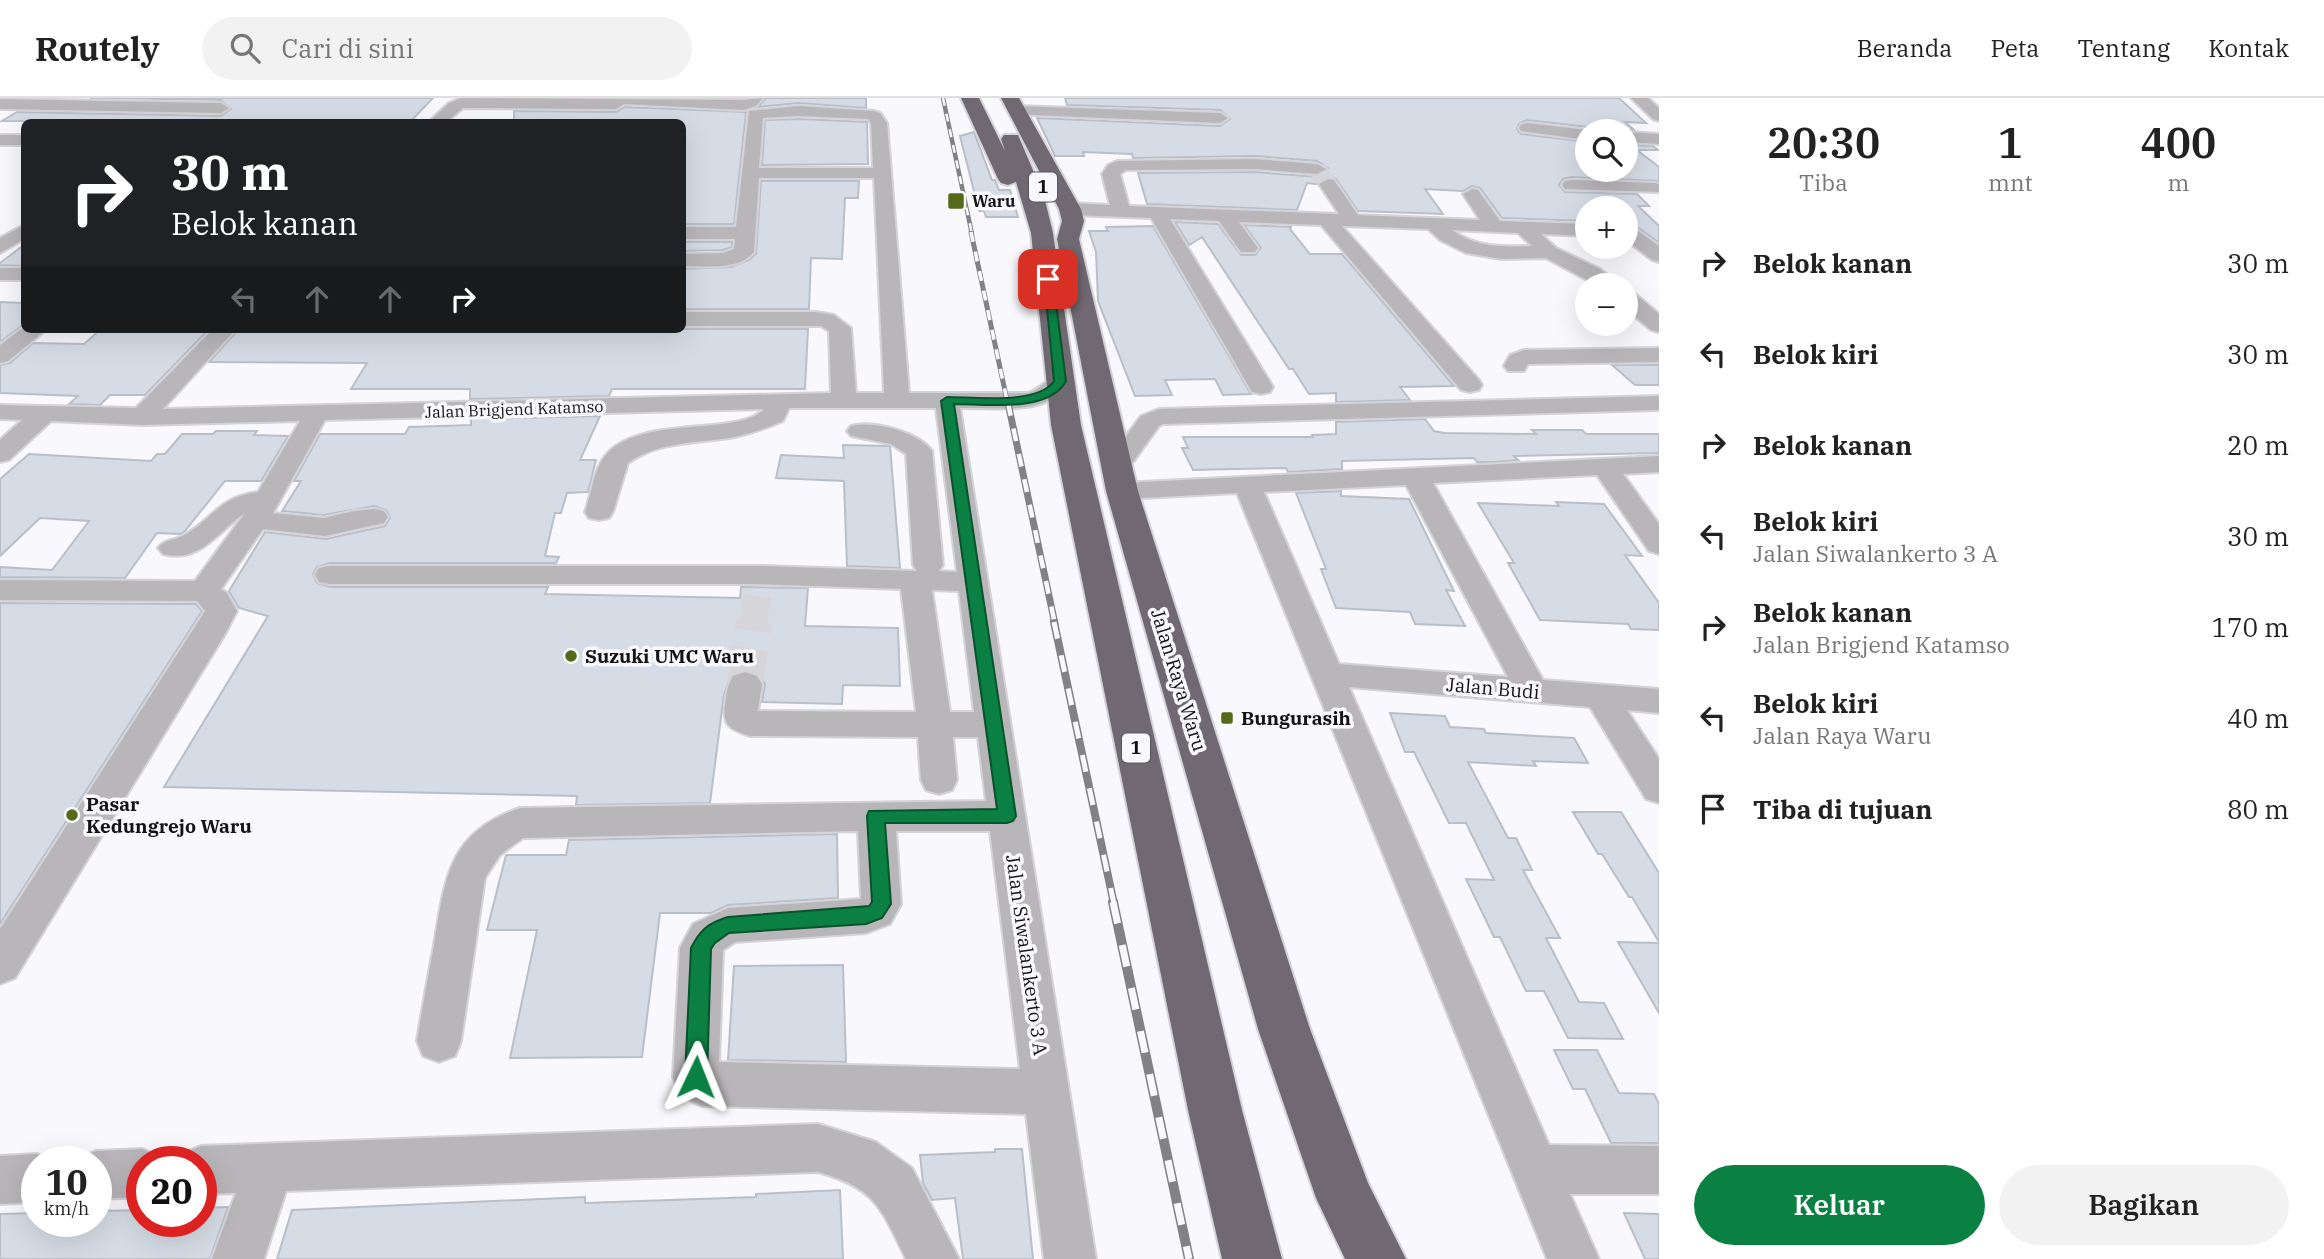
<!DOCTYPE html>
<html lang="id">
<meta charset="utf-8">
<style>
body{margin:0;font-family:"IBM Plex Serif",serif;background:#f2f2f2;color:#222;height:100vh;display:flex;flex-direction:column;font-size:26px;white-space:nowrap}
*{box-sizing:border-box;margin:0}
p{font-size:23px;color:#767676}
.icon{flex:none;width:38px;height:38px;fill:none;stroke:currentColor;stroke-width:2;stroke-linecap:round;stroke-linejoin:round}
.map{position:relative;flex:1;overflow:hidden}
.sheet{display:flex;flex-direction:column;background:#fff;width:665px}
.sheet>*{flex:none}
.guide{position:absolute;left:21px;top:21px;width:665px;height:214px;border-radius:10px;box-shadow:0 7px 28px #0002;background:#202124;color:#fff;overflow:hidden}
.tools{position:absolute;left:1575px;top:21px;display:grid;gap:14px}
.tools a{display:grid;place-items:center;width:63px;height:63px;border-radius:50%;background:#fff;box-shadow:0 7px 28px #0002;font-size:35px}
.speed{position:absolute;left:21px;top:1048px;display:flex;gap:14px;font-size:35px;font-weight:700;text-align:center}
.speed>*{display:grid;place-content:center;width:91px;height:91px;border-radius:50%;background:#fff;box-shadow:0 7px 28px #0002;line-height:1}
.speed small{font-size:18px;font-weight:400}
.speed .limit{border:10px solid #d22;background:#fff;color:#111}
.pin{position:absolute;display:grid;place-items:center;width:60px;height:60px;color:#fff;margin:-30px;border-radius:14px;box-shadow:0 4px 10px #0006}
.me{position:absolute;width:77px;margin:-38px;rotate:2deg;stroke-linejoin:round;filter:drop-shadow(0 0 5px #0008)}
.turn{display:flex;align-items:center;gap:24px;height:147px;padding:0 35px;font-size:32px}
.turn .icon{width:91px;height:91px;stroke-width:2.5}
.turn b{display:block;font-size:49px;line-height:60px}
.lanes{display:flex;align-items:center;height:66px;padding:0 35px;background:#0003;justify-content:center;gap:35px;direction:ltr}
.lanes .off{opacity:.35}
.eta{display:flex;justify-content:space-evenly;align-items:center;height:119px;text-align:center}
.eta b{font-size:42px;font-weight:600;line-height:49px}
.action{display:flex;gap:14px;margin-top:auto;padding:14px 35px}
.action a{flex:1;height:80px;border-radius:42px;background:#0b8043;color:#fff;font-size:28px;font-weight:600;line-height:80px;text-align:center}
.action a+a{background:#f2f2f2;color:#222}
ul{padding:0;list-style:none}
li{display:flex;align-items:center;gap:21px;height:91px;padding:0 35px}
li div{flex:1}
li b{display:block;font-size:26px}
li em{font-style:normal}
header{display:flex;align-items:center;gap:42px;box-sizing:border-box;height:98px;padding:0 35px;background:#fff;border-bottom:2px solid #e0e0e0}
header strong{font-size:33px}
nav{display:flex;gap:38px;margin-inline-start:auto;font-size:24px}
.search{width:490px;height:63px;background:#f2f2f2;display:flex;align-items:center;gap:18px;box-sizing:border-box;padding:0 24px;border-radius:38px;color:#767676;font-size:26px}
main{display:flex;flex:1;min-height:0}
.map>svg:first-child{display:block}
.building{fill:#d5dce5;stroke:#b8bfc9;stroke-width:2}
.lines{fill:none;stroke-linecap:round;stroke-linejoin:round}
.minor-tunnel-far2{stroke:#d6d6da;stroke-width:18;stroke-dasharray:18 9;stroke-linecap:butt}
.minor-tunnel-far1{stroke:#d6d6da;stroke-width:28;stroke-dasharray:28 14;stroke-linecap:butt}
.minor-tunnel{stroke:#d6d6da;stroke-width:36;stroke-dasharray:36 18;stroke-linecap:butt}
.minor-casing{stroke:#d4d4d8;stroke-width:4}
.highway-casing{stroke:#d4d4d8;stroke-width:4}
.minor{fill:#b9b6ba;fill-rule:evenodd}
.highway{fill:#716972;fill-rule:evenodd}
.rail-far4-casing{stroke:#828285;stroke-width:4.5}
.rail-far3-casing{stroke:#828285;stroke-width:5}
.rail-far2-casing{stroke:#828285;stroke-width:7}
.rail-far1-casing{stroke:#828285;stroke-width:8}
.rail-casing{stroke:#828285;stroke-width:10}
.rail-far4{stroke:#f9f9fd;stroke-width:2.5;stroke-dasharray:8;stroke-linecap:butt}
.rail-far3{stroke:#f9f9fd;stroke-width:3.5;stroke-dasharray:10;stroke-linecap:butt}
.rail-far2{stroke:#f9f9fd;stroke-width:4.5;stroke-dasharray:13;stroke-linecap:butt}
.rail-far1{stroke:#f9f9fd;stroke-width:5;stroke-dasharray:17;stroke-linecap:butt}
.rail{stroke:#f9f9fd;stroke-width:7;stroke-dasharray:22;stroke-linecap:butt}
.route{fill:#0b8043;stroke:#07532c;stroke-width:2}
.poi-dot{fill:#556a18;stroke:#f9f9fd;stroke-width:2.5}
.labels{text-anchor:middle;stroke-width:7;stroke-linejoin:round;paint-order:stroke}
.far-poi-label{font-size:16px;font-weight:bold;fill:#131316;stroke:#f9f9fd;text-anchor:start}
.far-street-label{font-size:16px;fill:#131316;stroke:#f9f9fd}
.shield{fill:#f9f9fd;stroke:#58585b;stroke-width:2}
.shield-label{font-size:18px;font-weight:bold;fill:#131316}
.poi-label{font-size:19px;font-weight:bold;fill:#131316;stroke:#f9f9fd;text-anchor:start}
.street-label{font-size:19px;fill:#131316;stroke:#f9f9fd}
</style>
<header>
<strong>Routely</strong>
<div class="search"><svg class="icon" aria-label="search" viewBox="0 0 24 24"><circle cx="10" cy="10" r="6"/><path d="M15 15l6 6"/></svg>Cari di sini</div>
<nav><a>Beranda</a><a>Peta</a><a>Tentang</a><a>Kontak</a></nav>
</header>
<main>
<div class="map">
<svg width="1659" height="1161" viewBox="0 0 1659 1161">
<rect width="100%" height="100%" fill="#f9f9fd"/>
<path class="building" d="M90,0h343l-23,24 -408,-1 15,-9 204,4 10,-7 -10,-9z
M766,0h100v10l-67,-5 -41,4z
M1065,0h554l27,25 -21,-1 9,8 -39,1 -7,-4 -61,-7 -8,4 -2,5 4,5 66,8v28h39v-25l27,1 5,4h-21l22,17v14l-88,-4 -8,2 -4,6 6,7 72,2 12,12h-11l21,20v17l-23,-17 -10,-1v-17h-39v13l-85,-3 -22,-30 -8,-2 -9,5 -38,-2 18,25 -85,-3 -22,-32 -8,-3 -12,8 -9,-1 -10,27 -150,-6 -9,-31 117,-1 62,5 11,-9 -11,-7 -62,-5 -122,2 -1,-4 -49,-2 1,4h-29l-18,-38 183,8 10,-7 -10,-9 -153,-5z
M625,9l121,5 -12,112h-52v-102h-168v-11l102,1z
M799,21l68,3 1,42 -106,1 3,-45z
M974,34l18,48h3l4,10h11l8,27h-32l-2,-6h-5l-19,-75z
M761,83h98l-1,17h-13l-3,61 -31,-1 -2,51h-127v-40l49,-2 18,-7 7,-6z
M1175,124l43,2 23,31h14l6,-7 -17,-23 47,2 -1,2 20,25h32l112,132 -54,1 10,13 -74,2v-9l-27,1 -16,-25h-4l-87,-132 -13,8z
M1106,129l47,-1 98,168 -28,1 -8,-16 -50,1 7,15 -37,1 -37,-95 -2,-49 -7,-21h19z
M682,144h50v5l-9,3 -41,1z
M24,147v21l-24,-1v-2z
M0,204l24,1v21l-24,18z
M101,231h108l-64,66h-35l-10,10 -31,-1 9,-8 -78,-3v-28l10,-2 23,-20 51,1z
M239,231h569l-3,60h-193l-3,7 -139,3v-10h-119l16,-26 -158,-1z
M1612,267h47v20h-24z
M600,318l-20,44h16l-8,32 -21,1 -6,20h-6l-10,43 14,1 -3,6h-226l-13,4 -4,7 4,9 13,4h218l-3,7 195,4 1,-11 67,1 -3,38 93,2 2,58 -57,-1 -1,19 -80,-2 3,-18 -6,-9 -13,-5 -14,4 -8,20 -14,109 -134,2 1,-9 -413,-9 104,-171 -29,-8 -10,-17 36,-59 61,7 59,-13 5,-8 -4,-8 -12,-4 -50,9 -42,-4 19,-30h-7l26,-47h85l4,-7 62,-2v-6z
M1425,321l9,12 10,2 92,1 -4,-4h50l4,4h73v19l-145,3 4,4 -23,2h-18l-3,-4 -132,3v8l-54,3 -2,-4 -93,2 -11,-22h6l-5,-11h130l-1,-2 24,-1v-12z
M216,333h41l-3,4 34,1 -27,45h-36l-40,50 -5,3 -23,-1 -32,45 -125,-1v-10l52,3 37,-49 -49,-3 -40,38v-77l29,-25 122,7 6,-7h8l17,-20h31z
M843,347l47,1 10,122 -53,-2 -3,-85 -68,-3 5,-23 63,3z
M1341,393v5l68,3 45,92 -8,-1 19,36 -50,-2 -5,-12 -74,-4 -15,-39h5l-30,-76z
M1556,404l48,2 38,52 -17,-1 34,48v27l-28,-1 -3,-5 -88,-4 -32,-57h6l-36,-60 81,3z
M0,505l196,1 6,7 -202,313z
M1390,615l55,3 5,11 34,2 2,4 88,5 14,25 -55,-2 3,5 -68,-4 40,76h8l16,32h-9l37,68h-14l33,64 25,1 19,36 -55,-1 -24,-47h-18l-26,-54h-6l-28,-58 28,1 -28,-57h-17l-35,-71h-9z
M1573,714h48l38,61v69l-27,-45h-3l-27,-43h-4z
M837,736l1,64 -110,7 -17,8h-51l-18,144 -132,1 27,-128h-50l19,-75h60l3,-15z
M1618,844l41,1v70z
M843,867l3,97 -118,-2 6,-94z
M1554,952h43l22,43 35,1 5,10v39h-48l-26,-54h-12z
M995,1051h27l11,110h-70l-8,-61 -23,2 -9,-17 -3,-28 75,-3z
M840,1092l3,69h-566l15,-49 293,-13v6l171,-6v-3z
M228,1109l-18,52h-210v-45l37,-1v9h59v-11l46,-1v12h59v-14z
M1624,1115l35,1v45h-14z"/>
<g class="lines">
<path class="minor-tunnel-far2" d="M1317,71l11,15"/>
<path class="minor-tunnel-far1" d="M753,526l7,-47"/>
<path class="minor-tunnel" d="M745,586l9,-62"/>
<g class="minor-casing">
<path id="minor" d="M461,0l282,2 20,-2 -7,8 -12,4 -120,-6 -8,5 -153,-1 -17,14h-17l20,-19z
M1631,0h17l11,10v13l-6,-2z
M0,1l221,4 8,5 -8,5 -221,-4z
M799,8l75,5 6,2 7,10 22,270h119c17,-5 22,-22 40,-17l4,5c-25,36 -72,26 -112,27l136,851h-52l-18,-145 -324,-8c-17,-7 -22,-12 -29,-29l7,-129 13,-24 35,-16 133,-9 -3,-68 -335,7 -23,17 -15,23 -24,163 -6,15 -16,6 -16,-6 -6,-15c5,-32 11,-64 17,-96 11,-66 14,-113 86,-137l466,-7 -8,-64h-25l4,43 -5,10 -13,4 -13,-4 -5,-10 -3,-43 -168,-1c-25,-8 -28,-13 -24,-38 1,-9 3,-15 7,-22l12,-4 12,4 5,8 -4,27 158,1 -15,-123 -149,-5h-422l-11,-2 -4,-7 4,-7 11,-2h431l156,5 -4,-6 -7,-111 -15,-10 -40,-8 -4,-5 4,-5c22,-6 68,6 81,25l11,114 -4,6 18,1 -21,-164h-147l-6,13c-16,7 -31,12 -48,16 -38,7 -74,3 -107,26l-15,49 -4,6 -10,2 -10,-2 -4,-6c6,-17 9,-43 20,-56 33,-42 134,-19 159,-47l-439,11 -52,93 51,5 30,-7 20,-2 10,2 4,6 -4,6 -59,13 -62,-7 -42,60 6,4 10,18 -12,23 -210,344 -15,6v-55l205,-318 -8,-10 -197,-1v-20l195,1 50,-68c-27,18 -45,51 -82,41l-5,-6c7,-9 15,-7 24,-12 32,-16 33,-38 76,-44l42,-71 -158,4 -91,-4 -42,39 -9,2v-22l22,-20 -22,-1v-14l136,3 77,-79h23l-73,80 668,-16 -2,-62 -8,-5h-139v-14h134l18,3 17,13 5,65h28l-10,-215h-115l-5,74c-15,19 -50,14 -72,14v-12l41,-1 11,-4 1,-10h-53v-12h54l13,-116zM799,18l69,3 3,4 2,45h-114l4,-50zM932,492l27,1 15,121h-24zM896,733h94l30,238 -301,-7 4,-112 12,-8 131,-9 24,-9 11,-20z
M1017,8l203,7 8,5 -8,5 -209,-9 -2,-3 2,-3z
M1527,25l60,7 5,1h-5v9l-66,-9 -2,-3 2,-3z
M1626,34l33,2v10l-33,-2z
M0,37h24v10h-24z
M1255,61l62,5 9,5 -9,5 -62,-5 -129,1 -6,4 9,32 210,8 -20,-30 9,-5 6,1 24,35 122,5 -17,-26 9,-5 6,1 22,31 87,3v12l-46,-2 15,14 44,21 20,16h-24l-50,-27 -45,1 -35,-6 -26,-13 -12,-11 -86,-3 137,154 3,5 -3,5 -9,2 -9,-2 -140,-165 -82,-3 19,26 -3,4h-14l-22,-31 -49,-2 103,168 -3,5 -9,2 -9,-2 -101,-174 -81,-3 -9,-6 9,-6 40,2 -8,-31 6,-9 9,-4zM1452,132l66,3 14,13c-30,1 -55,2 -80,-16z
M1571,82l84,3 4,1v8l-94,-3 -3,-4 3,-4z
M24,127v14l-24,14v-15z
M1626,129l8,1 25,18v16l-7,-2 -26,-20z
M0,170h24v12h-24z
M1626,194l8,1 25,21v18l-8,-2 -25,-21z
M24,229l23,2 -39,32 -8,2v-18z
M1659,250v14l-131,2 -4,7h-16l-4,-5 6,-11 14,-5z
M1659,298v14l-496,14 -4,2 -34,47 -9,2 -9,-2 -4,-6 38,-51 18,-7z
M1659,358v16l-36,2 36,50v30l-10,-3 -52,-76 -164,8 110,197 116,9v24l-32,-3 32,49v44l-13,-4 -56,-92 -241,-20 200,458 110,1v48h-89l29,65h-52l-310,-766 -115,6 -10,-2 -4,-6 4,-6 10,-2zM1406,387l102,192 -169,-13 -75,-172z
M818,1026l58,18 36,26 47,91h-53c-25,-51 -30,-71 -88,-87l-532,19 -22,68h-52l24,-66 -35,1v-32h-21l4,-9 17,-7z
M142,1051l17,7 3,6h-20v35l-46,2v-37h-19l2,-4 17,-7z
M37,1056l18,8h-18v40l-37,2v-48z"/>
</g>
<g class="highway-casing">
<path id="highway" d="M961,0h18l26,53 -4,-12 3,-4h14l26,61 9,37 28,192 161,685 40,149h-60l-34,-149 -137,-685 -20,-192 -15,-51 -8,3 -7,-2 -3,-4z
M1001,0h18l62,111 3,12 -5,18 59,252 172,538 58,154 38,76h-61l-29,-61 -58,-169 -152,-538 -49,-252 5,-18 -3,-12z"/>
</g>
<use href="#minor" class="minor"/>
<use href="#highway" class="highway"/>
<g class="rail-far4-casing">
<path id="rail-far4" d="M943,0l29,136"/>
</g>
<g class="rail-far3-casing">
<path id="rail-far3" d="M971,134l37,173"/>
</g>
<g class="rail-far2-casing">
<path id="rail-far2" d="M1008,305l47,221"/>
</g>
<g class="rail-far1-casing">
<path id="rail-far1" d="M1054,524l60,282"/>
</g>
<g class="rail-casing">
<path id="rail" d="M1113,804l76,357"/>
</g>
<use href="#rail-far4" class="rail-far4"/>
<use href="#rail-far3" class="rail-far3"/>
<use href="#rail-far2" class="rail-far2"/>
<use href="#rail-far1" class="rail-far1"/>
<use href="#rail" class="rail"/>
</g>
<path class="route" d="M1044,179l9,2 13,102c-17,32 -80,23 -112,23l62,412 -3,5 -6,2h-122l6,81 -9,14 -16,6 -137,9 -14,10 -4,6 -4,128 -3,8 -8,3 -8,-3 -3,-8 6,-129c9,-18 17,-25 37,-31l141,-11 3,-4 -5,-86 2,-5 128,-2 -56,-408 6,-4c28,0 91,8 107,-16z"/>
<g class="poi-dot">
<rect x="947" y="94" width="18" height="18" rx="3.5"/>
<circle cx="571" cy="558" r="7"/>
<rect x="1220" y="613" width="14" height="14" rx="3.5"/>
<circle cx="72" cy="717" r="7"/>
</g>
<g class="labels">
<g class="far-poi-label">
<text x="972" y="109">Waru</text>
</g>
<g class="far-street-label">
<text transform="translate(514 311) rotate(-2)" y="6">Jalan Brigjend Katamso</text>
</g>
<g class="shield">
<rect x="1029" y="74.5" width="28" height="29" rx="5"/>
<rect x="1122" y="635.5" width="28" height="29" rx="5"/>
</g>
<g class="shield-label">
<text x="1043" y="95">1</text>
<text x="1136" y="656">1</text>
</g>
<g class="poi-label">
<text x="585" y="565">Suzuki UMC Waru</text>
<text x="1241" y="627">Bungurasih</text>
<text x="86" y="713">Pasar<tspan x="86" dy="22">Kedungrejo Waru</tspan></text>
</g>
<g class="street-label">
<text transform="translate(1179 582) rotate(73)" y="7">Jalan Raya Waru</text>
<text transform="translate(1493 590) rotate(5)" y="7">Jalan Budi</text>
<text transform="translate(1027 857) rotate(82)" y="7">Jalan Siwalankerto 3 A</text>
</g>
</g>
</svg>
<div class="tools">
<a><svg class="icon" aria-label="search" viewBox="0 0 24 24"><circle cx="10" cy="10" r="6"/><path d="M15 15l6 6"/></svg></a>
<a>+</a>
<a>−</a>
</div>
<div class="speed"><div>10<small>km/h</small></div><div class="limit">20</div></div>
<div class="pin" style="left:1048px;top:181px;background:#d93025"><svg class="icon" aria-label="arrive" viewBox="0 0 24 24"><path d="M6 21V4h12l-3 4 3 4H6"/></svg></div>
<svg class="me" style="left:696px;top:979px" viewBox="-20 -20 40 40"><path d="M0-17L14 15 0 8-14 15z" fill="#0b8043" stroke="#fff" stroke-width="4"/></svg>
<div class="guide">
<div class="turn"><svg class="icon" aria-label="right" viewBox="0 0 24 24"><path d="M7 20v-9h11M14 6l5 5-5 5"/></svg><div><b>30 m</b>Belok kanan</div></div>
<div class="lanes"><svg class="icon off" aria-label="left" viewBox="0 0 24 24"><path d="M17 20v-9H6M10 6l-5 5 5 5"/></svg><svg class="icon off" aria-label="ahead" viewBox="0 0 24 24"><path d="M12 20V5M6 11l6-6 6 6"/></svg><svg class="icon off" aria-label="ahead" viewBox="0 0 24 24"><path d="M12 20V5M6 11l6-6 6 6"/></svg><svg class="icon" aria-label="right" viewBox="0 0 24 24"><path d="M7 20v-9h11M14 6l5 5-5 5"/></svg></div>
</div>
</div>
<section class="sheet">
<div class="eta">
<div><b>20:30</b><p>Tiba</p></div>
<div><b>1</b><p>mnt</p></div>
<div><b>400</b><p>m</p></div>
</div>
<ul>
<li><svg class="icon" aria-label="right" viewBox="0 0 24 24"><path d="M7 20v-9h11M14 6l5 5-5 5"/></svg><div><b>Belok kanan</b></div><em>30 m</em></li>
<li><svg class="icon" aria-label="left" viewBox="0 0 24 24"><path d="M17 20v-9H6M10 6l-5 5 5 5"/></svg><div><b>Belok kiri</b></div><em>30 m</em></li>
<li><svg class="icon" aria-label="right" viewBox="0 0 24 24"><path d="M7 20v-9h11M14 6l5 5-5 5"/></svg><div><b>Belok kanan</b></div><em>20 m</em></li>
<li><svg class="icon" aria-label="left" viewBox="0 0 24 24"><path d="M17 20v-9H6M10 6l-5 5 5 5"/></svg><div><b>Belok kiri</b><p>Jalan Siwalankerto 3 A</p></div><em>30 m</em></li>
<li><svg class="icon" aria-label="right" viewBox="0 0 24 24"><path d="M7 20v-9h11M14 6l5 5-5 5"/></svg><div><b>Belok kanan</b><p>Jalan Brigjend Katamso</p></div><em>170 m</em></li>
<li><svg class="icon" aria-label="left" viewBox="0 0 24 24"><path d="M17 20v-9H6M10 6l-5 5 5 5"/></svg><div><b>Belok kiri</b><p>Jalan Raya Waru</p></div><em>40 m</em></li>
<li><svg class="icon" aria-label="arrive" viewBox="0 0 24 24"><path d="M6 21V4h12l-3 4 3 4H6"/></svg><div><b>Tiba di tujuan</b></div><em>80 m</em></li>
</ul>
<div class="action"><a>Keluar</a><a>Bagikan</a></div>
</section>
</main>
